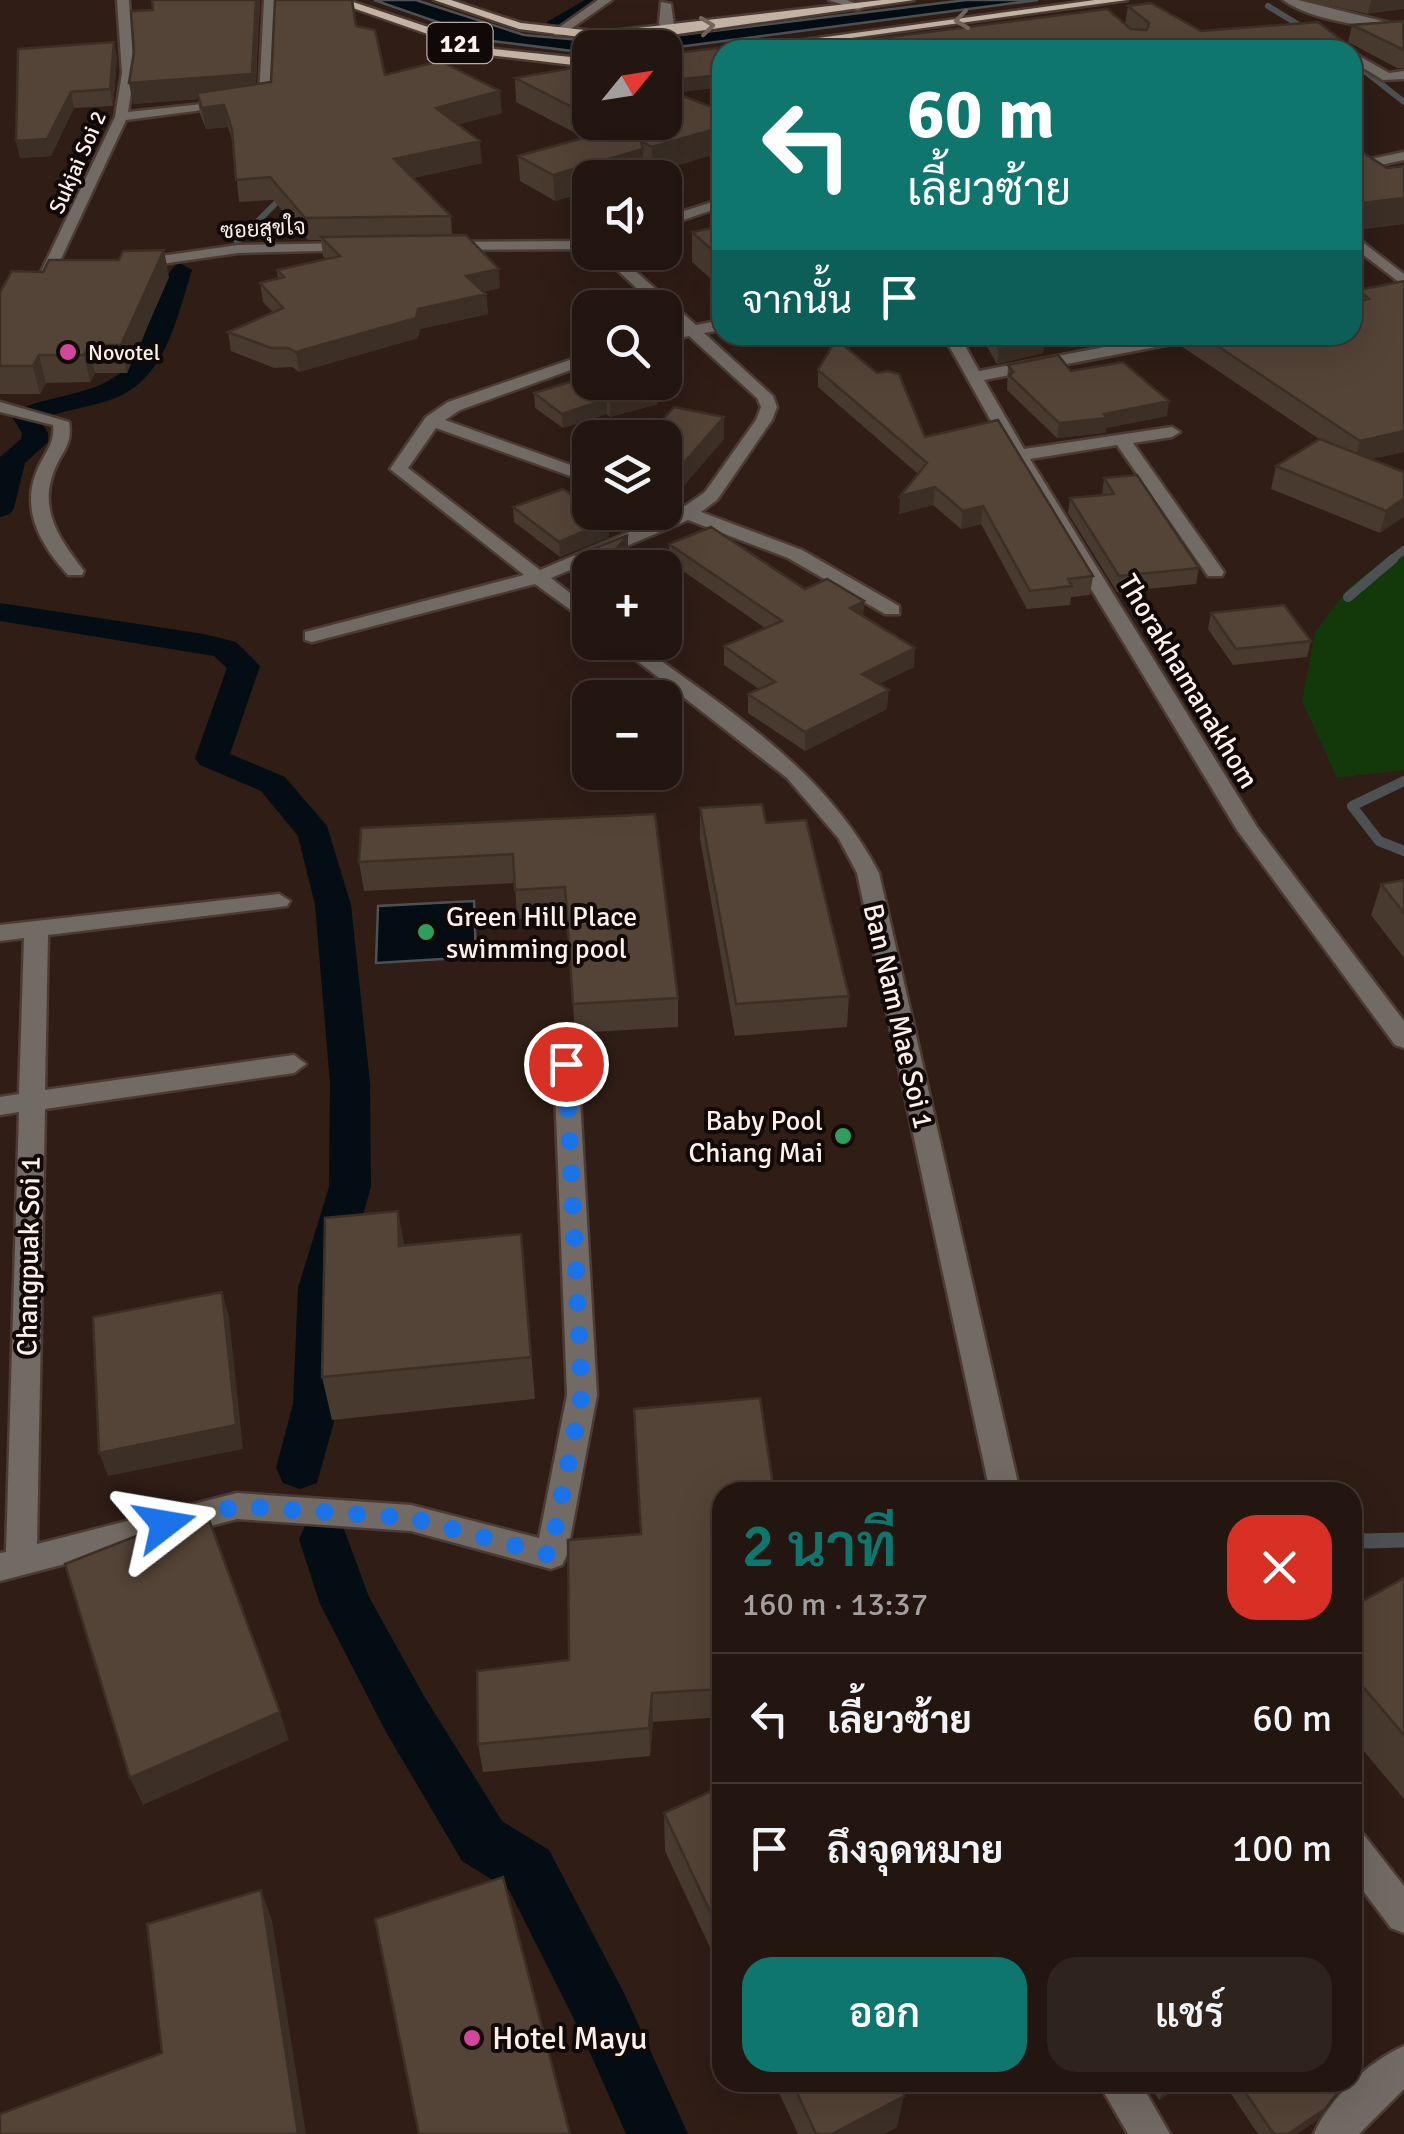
<!DOCTYPE html>
<html lang="th">
<meta charset="utf-8">
<style>
body{margin:0;font-family:Signika,Sarabun,sans-serif;background:#2f231e;color:#f1f3f6;height:100vh;display:flex;flex-direction:column;font-size:38px;white-space:nowrap}
*{box-sizing:border-box;margin:0}
p{font-size:32px;color:#a39f9f}
.icon{flex:none;width:55px;height:55px;fill:none;stroke:currentColor;stroke-width:2;stroke-linecap:round;stroke-linejoin:round}
.map{position:relative;flex:1;overflow:hidden}
.drawer{position:absolute;left:712px;top:1482px;width:650px;height:610px;display:flex;flex-direction:column;background:#231610;border-radius:30px;box-shadow:0 10px 40px #0002,0 0 0 2px #403530}
.drawer>*{flex:none}
.hud{position:absolute;left:712px;top:40px;width:650px;height:305px;border-radius:30px;box-shadow:0 10px 40px #0002,0 0 0 2px #403530;background:#0f766e;color:#fff;overflow:hidden}
.needle{width:65px;rotate:60deg}
.buttons{position:absolute;left:572px;top:30px;display:grid;gap:20px}
.buttons a{display:grid;place-items:center;width:110px;height:110px;border-radius:20px;background:#231610;box-shadow:0 10px 40px #0002,0 0 0 2px #403530;font-size:50px}
.pin{position:absolute;display:grid;place-items:center;width:85px;height:85px;color:#fff;margin:-42px;border:5px solid #fff;border-radius:50%;box-shadow:0 2px 10px #0007}
.me{position:absolute;width:110px;margin:-55px;rotate:76deg;stroke-linejoin:round;filter:drop-shadow(0 0 8px #0008)}
.turn{display:flex;align-items:center;gap:35px;height:210px;padding:0 30px;font-size:45px}
.turn .icon{width:130px;height:130px;stroke-width:2.5}
.turn b{display:block;font-size:70px;line-height:85px}
.then{display:flex;align-items:center;height:95px;padding:0 30px;background:#0003;gap:20px;font-size:38px}
.round{display:grid;place-items:center;flex:none;width:105px;height:105px;border-radius:30px;background:#2f231e}
.head{display:flex;align-items:center;justify-content:space-between;height:170px;padding:0 30px}
h1{font-size:60px;font-weight:600;line-height:75px;color:#0f766e}
.action{display:flex;gap:20px;margin-top:auto;padding:20px 30px}
.action a{flex:1;height:115px;border-radius:30px;background:#0f766e;color:#fff;font-size:40px;font-weight:600;line-height:115px;text-align:center}
.action a+a{background:#2f231e;color:#f1f3f6}
ul{padding:0;list-style:none}
li{display:flex;align-items:center;gap:30px;height:130px;padding:0 30px;border-top:2px solid #403530}
li div{flex:1}
li b{display:block;font-size:38px}
li em{font-style:normal}
.map>svg:first-child{display:block}
.green{fill:#133809}
.water{fill:#030d13;stroke:#4e5154;stroke-width:2.5}
.lines{fill:none;stroke-linecap:round;stroke-linejoin:round}
.stream-far3{stroke:#4e5154;stroke-width:6}
.stream-far2{stroke:#4e5154;stroke-width:8}
.stream-far1{stroke:#4e5154;stroke-width:10}
.stream{stroke:#4e5154;stroke-width:15}
.canal{fill:#030d13;fill-rule:evenodd}
.street-casing{stroke:#4c3b34;stroke-width:5}
.primary-casing{stroke:#4c3b34;stroke-width:5}
.street{fill:#726a64;fill-rule:evenodd}
.primary{fill:#c3b3a5;fill-rule:evenodd}
.wall{fill:#483a2f}
.shaded-wall{fill:#3b2f26}
.building{fill:#544337;stroke:#3b2f26;stroke-width:2.5}
.oneway{stroke:#73665e}
.route{stroke:#1a73e8;stroke-width:18;stroke-dasharray:0 32.4}
.hotel-dot{fill:#d1479c;stroke:#110907;stroke-width:4}
.leisure-dot{fill:#2e9e5b;stroke:#110907;stroke-width:4}
.labels{text-anchor:middle;stroke-width:8;stroke-linejoin:round;paint-order:stroke}
.far-street-label{font-size:22px;fill:#fdf0eb;stroke:#110907}
.far-poi-label{font-size:22px;fill:#fdf0eb;stroke:#110907;text-anchor:start}
.shield{fill:#110907;stroke:#b6aba7;stroke-width:2.5}
.shield-label{font-size:25px;font-weight:bold;fill:#fdf0eb}
.street-label{font-size:28px;fill:#fdf0eb;stroke:#110907}
.poi-label{font-size:28px;fill:#fdf0eb;stroke:#110907;text-anchor:start}
.near-poi-label{font-size:32px;fill:#fdf0eb;stroke:#110907;text-anchor:start}
</style>
<div class="map">
<svg width="1404" height="2134" viewBox="0 0 1404 2134">
<rect width="100%" height="100%" fill="#2f1d16"/>
<path class="green" d="M1404,545v225l-67,8 -35,-77 13,-69 34,-45z"/>
<path class="water" d="M374,0h42l108,35 91,8 351,-43h72l-360,47 -88,1 -1,5 -97,-12z
M474,901l2,56 -100,6 2,-57z"/>
<g class="lines">
<path class="stream-far3" d="M1268,6l39,24
M1352,61l52,41
M237,242l47,-47"/>
<path class="stream-far2" d="M1390,561l14,-11"/>
<path class="stream-far1" d="M1348,597l45,-38
M1404,781l-52,25 27,35 25,10"/>
<path class="stream" d="M1352,1537l13,4 39,-1"/>
<path class="canal" d="M585,0h22l-46,30h-14v-8z
M180,263l12,7c-16,50 -27,114 -85,131 -22,7 -45,9 -67,19l8,13v9l-23,21 -11,45 -4,6 -10,3v-60l21,-18 1,-6 -10,-16 4,-6c38,-19 92,-14 118,-53 14,-20 27,-90 46,-95z
M0,603l204,31 32,8 24,24 -30,88 55,23 42,49 24,79 19,178 1,104 -29,101 -3,116 -22,79 -17,6 -17,-6 -7,-15 17,-64 5,-116 31,-101 1,-104 -15,-178 -17,-69 -37,-45 -61,-26 -5,-7 32,-90 -13,-12 -214,-35z
M324,1517l18,7 27,73 55,99 78,125 47,29 76,145 63,139h-62l-43,-97 -74,-147 -47,-29 -76,-129 -66,-128 -21,-65 7,-15z"/>
<g class="street-casing">
<path id="street" d="M117,0h12l5,73 -6,39 131,-14 5,-98h12l-5,101 -145,19 -73,156 -12,3 -2,-3 76,-159 7,-44z
M598,0h14l-50,35h-8v-4z
M829,0h18l17,7 -6,3z
M1283,0h15l96,24 10,4v8c-38,-13 -89,-13 -121,-36z
M661,2l10,2 4,29h-8l-8,-9z
M1352,52l37,21 15,-2v8l-21,1 -31,-19z
M1404,152v8l-52,11v-8z
M722,199v8l-57,19v-9z
M1352,234l52,40v12l-52,-40z
M590,241v8l-148,1 -7,-4 7,-4z
M352,243l5,1v6l-119,3 -105,15 -7,-4 7,-4 105,-15z
M598,252h16l82,73 26,-5v10l-18,3 69,63 4,11 -5,13 -55,80 -16,12 101,38 97,56v8h-14l-97,-56 -100,-38 -137,58 39,31v15l-55,-40 -223,58 -7,-2v-8l219,-57 -134,-106 36,-52 22,-15 142,-49v10l-130,47 -15,10 145,52v11l-154,-55 -28,40 132,102 132,-56 -5,-5 3,-4 15,1 20,-14 51,-72 5,-13 -4,-9 -68,-62 -24,5v-10l16,-3 -16,-14v-6h-7z
M943,335h16l20,36 188,-36h33l-8,5 -208,40 40,69 148,-22 8,5 -8,5 -39,6 91,129 -2,4h-14l-91,-131 -87,14 227,368 147,194v27l-9,-3 -158,-215 -227,-375z
M0,402l69,20c3,16 -2,25 -10,38 -24,45 -2,76 25,111l-2,4h-14c-30,-33 -50,-70 -27,-113 7,-13 14,-22 12,-37l-53,-13z
M613,642h22c93,68 190,127 244,231l141,619h-30l-133,-619 -18,-34 -52,-61z
M279,894l11,7 -3,5 -239,29 -3,155 249,-35 12,9 -12,9 -249,36 -8,435 200,-51 174,12 128,33 28,-143 -13,-331 12,-9 12,9 19,331 -30,160 -5,10 -11,4 -140,-38 -174,-12 -237,62v-28l6,-1 13,-440 -19,3v-18l19,-3 5,-156 -24,3v-16z
M1352,1830l12,5 40,51v47l-13,-5 -39,-52z
M1404,2046v43l-45,45h-45c14,-34 56,-74 90,-88z
M1098,2082h42l30,52h-42z"/>
</g>
<g class="primary-casing">
<path id="primary" d="M330,0h17l147,49 96,10v8l-102,-12z
M434,0h17l70,23 82,9 279,-32h32l-243,35 -68,5 -84,-11z
M1095,0h32l-363,50h-33z"/>
</g>
<use href="#street" class="street"/>
<use href="#primary" class="primary"/>
</g>
<path class="wall" d="M152,0h108l-4,84 15,-2 85,-56 29,49 117,38 -44,11 24,39 -69,15 38,38 1,19 48,53 -17,4 3,2 2,20 -68,15 -2,9 -119,34 -7,-5 -18,1 -43,-17 -3,-19 45,-20 -10,-10 -3,-19 18,-4 -1,-9 49,-11 -3,-3 -2,-16h-13l-35,-40 -34,2 -6,-59 -5,-16 -22,2 -6,-15 -2,-15 -65,5 20,-94z
M1305,0h99l-36,14z
M1128,6l73,25 151,17 -1,2h-487l1,-10 260,-16z
M1404,21v47h-7l-49,-26 4,-17z
M114,42l3,16 -4,48 -39,2 -23,48 -31,2 -4,-17z
M722,54v33l-41,5 -13,-16 -1,-13z
M590,65v57h75l57,-11v41l-70,21 -9,-5 1,7 -89,26 -35,-20 -2,-25 67,-18 -69,-36 -1,-24z
M1352,141l4,7 31,20 17,-2v58l-48,6 -4,-3z
M722,226v63l-30,-27v-30z
M169,277l-42,96h-32l-5,9 -44,1 -6,11h-40v-102z
M1404,281v171l-33,7 33,13 -24,61 -109,-44 5,-23 43,-27 -138,-93 2,-11h169l7,-45z
M980,335h62l3,4 -2,14 -46,11z
M1008,365l63,6 96,45 -61,12 -1,5 -48,5 -50,-48z
M818,370l107,67 168,139 -3,19 -19,2 -1,8 -43,4 -46,-85 -20,5 -28,-24 -34,9 19,-40 -100,-87z
M578,374l80,16v14l-48,13 -3,-3 -44,14 -28,-20 -1,-15 45,-14z
M665,438l59,1 -49,57 -10,-2z
M1104,478l95,90 -3,16 -79,8 -49,-79 2,-15 32,-3z
M513,507l95,14 1,16 -49,20 -46,-35z
M669,544l136,45 59,12 -1,15 51,51 -35,17 8,25 -82,42 -57,-38v-19l11,-5 -35,-24v-19l41,-18 -95,-66z
M628,551l-15,17h-23v12l-12,-9 -1,-16z
M1211,613l100,28 -4,16 -74,8 -25,-36z
M700,808l66,15 83,173 -2,31 -112,9 -35,-197z
M655,814l23,184v29l-103,6 -8,-117 -50,3 -2,-36 -151,8 -5,-29z
M1404,880v78l-33,-43 10,-31z
M404,1245l121,33 10,121 -203,21 -10,-43z
M722,1492v225l-69,5 -3,34 -167,16 -5,-28 91,-84 72,-126z
M1404,1578v221l-52,-62v-130z
M722,1786v187l-57,-122 -1,-38z
M774,2082h123v45l-13,7h-86z
M1148,2082h37l-26,18z
M1223,2082h125l-32,39 -19,13h-39z"/>
<path class="shaded-wall" d="M256,0h4l-5,95 -58,-2 1,6 -65,5 -4,-21z
M1371,0h33v9l-36,5z
M114,42l3,16 -4,48 -3,-17z
M722,75v12l-41,5v-13z
M500,91l2,22 -64,17 -2,-22z
M71,92l3,16 -23,48 -31,2 -4,-17z
M224,105l4,22 -22,2 -4,-21z
M722,127v25l-70,21v-26z
M480,141l2,22 -86,18 -2,-22z
M643,149l1,26 -8,3h-46v13l-35,10 -2,-26z
M1404,198v26l-48,6 6,-27z
M164,250l5,27 -42,96 -6,-28z
M499,269l1,19 -32,7 -2,-19z
M486,294l2,20 -68,15 -2,9 -119,34 -3,-20 122,-43z
M1045,339l-2,14 -46,11 2,-15z
M88,345l7,28 -5,9 -6,-27z
M39,355l7,28 -6,11 -7,-28z
M658,390v14l-48,13v-15z
M607,399v15l-44,14 -1,-14z
M1169,401l-2,15 -61,12 -1,5 -48,5 2,-15z
M724,417v22l-49,57 -1,-22z
M1404,431v21l-50,11 6,-22z
M935,487l-2,18 -34,9 1,-18z
M1404,498v19l-24,16 6,-22z
M983,506l-2,18 -20,5 2,-18z
M608,521l1,16 -49,20 -1,-15z
M628,535v16l-15,17h-14z
M864,601l-1,18 -13,-11z
M915,648l-1,19 -53,26 1,-19z
M889,690l-2,19 -82,42v-19z
M398,1211l8,43 -7,-8z
M222,1292l7,24 14,133 -135,27 -9,-23z
M652,1693l1,29 -3,34 -1,-28z
M280,1712l9,28 -146,65 -13,-27z
M261,1890l11,30 34,214h-8z
M1173,2082h12l-26,18 6,-12z
M1346,2082h2l-32,39 -19,13h-9z
M904,2096l-7,31 -13,7h-52z"/>
<path class="building" d="M152,0h104l-4,74 -123,9 5,-31 -3,-41 22,-1z
M275,0h77l4,26 19,4 10,45 55,-14 60,30 -64,17 44,33 -86,18 57,57 -146,2 -35,-41 -34,3 -4,-50 -8,-25 -22,3 -5,-15 74,-11z
M1151,3l50,28 117,-9 34,26 -28,2h-445l-14,-10 242,-31 24,20 16,1 2,-7 -21,-17z
M1403,21l1,29 -52,-25z
M114,42l-4,47 -39,3 -24,47 -31,2 2,-92z
M717,48l5,6v21l-41,4 -14,-16 1,-9z
M590,65v51l-75,-38z
M665,89l57,22v16l-70,20 -11,-6 2,8 -90,26 -35,-19 98,-27 -13,-7h62z
M1352,141l4,7 31,20 17,-2v32l-42,5 -10,-7z
M722,226v33l-30,-27z
M466,235l33,34 -33,7 20,18 -68,15 -2,9 -120,34 -8,-4h-17l-43,-16 55,-24 -23,-25 24,-6 -7,-7 63,-14 -19,-19z
M164,250l-43,95h-33l-4,10h-45l-6,11h-33v-74l12,-21 31,1 6,-12h70l4,-9z
M1404,281v150l-44,10 -159,-106h151v-33l17,-3 -10,-9z
M990,335h52l3,4 -46,10z
M836,339l41,34 11,-2 11,3 26,63 73,-17 95,156 -25,3 4,7 -42,5 -47,-85 -20,5 -28,-24 -35,9 27,-33 -109,-93z
M1058,355l13,16 52,-9 46,39 -65,13 3,4 -48,5 -50,-48 4,-3 -5,-7z
M590,372v10h59l9,8 -48,12 -3,-3 -45,15 -28,-21 49,-15 -5,-4z
M674,407l50,10 -50,57 -9,-2v-34h-19z
M1320,439l84,33v26l-18,13 -110,-45z
M1137,475l62,93 -80,8 -49,-78 44,-4 -10,-16z
M563,489l27,19v4h6l12,9 -49,21 -46,-35z
M711,527l94,62 22,-10 37,22 -14,7 65,40 -53,26 27,16 -84,42 -57,-38 27,-12 -51,-36 58,-25 -113,-77z
M628,535l-29,33h-5l-17,-13z
M1284,605l27,36 -75,8 -25,-36z
M762,804l4,19 40,-3 43,176 -113,8 -36,-196z
M655,814l23,184 -105,6 -8,-117 -50,3 -2,-36 -154,8 2,-34z
M1404,880v33l-23,-29z
M398,1211l1,35 122,-12 10,123 -209,20 3,-159z
M222,1292l14,133 -137,28 -6,-136z
M760,1398l14,94h-52v197l-70,4 -3,35 -171,16 -1,-73 92,-11 -1,-120 73,-6 -7,-125z
M205,1509l75,203 -150,66 -65,-214z
M1404,1578v157l-52,-61v-67z
M722,1786v151l-58,-124z
M503,1877l67,257h-151l-44,-215z
M261,1890l37,244h-298v-20l162,-61 -15,-129z
M1352,2053l9,11 -9,11z
M792,2082h105l7,14 -72,38h-16z
M1238,2082h108l-21,27 -37,25h-14z"/>
<defs><path id="oneway-chevron" d="M-2-3.5L2.5 0L-2 3.5" fill="none" stroke-width="1.6" stroke-linecap="round" stroke-linejoin="round" transform="scale(2.5)"/></defs>
<g class="oneway">
<use href="#oneway-chevron" transform="translate(962 20) rotate(173)"/>
<use href="#oneway-chevron" transform="translate(707 26) rotate(-7)"/>
</g>
<g class="lines">
<path class="route" d="M165,1524l73,-18 173,12 139,37 32,-160 -16,-331"/>
</g>
<g class="hotel-dot">
<circle cx="68" cy="352" r="10"/>
<circle cx="472" cy="2038" r="10"/>
</g>
<g class="leisure-dot">
<circle cx="426" cy="932" r="10"/>
<circle cx="843" cy="1136" r="10"/>
</g>
<g class="labels">
<g class="far-street-label">
<text transform="translate(77 162) rotate(-66)" y="8">Sukjai Soi 2</text>
<text transform="translate(263 228) rotate(-3)" y="8">ซอยสุขใจ</text>
</g>
<g class="far-poi-label">
<text x="88" y="360">Novotel</text>
</g>
<rect class="shield" x="427.5" y="23" width="65" height="40" rx="8"/>
<g class="shield-label">
<text x="460" y="52">121</text>
</g>
<g class="street-label">
<text transform="translate(1189 681) rotate(59)" y="10">Thorakhamanakhom</text>
<text transform="translate(899 1016) rotate(77)" y="10">Ban Nam Mae Soi 1</text>
<text transform="translate(28 1256) rotate(-89)" y="10">Changpuak Soi 1</text>
</g>
<g class="poi-label">
<text x="446" y="926">Green Hill Place<tspan x="446" dy="32">swimming pool</tspan></text>
<text x="823" y="1130" text-anchor="end">Baby Pool<tspan x="823" dy="32">Chiang Mai</tspan></text>
</g>
<g class="near-poi-label">
<text x="492" y="2049">Hotel Mayu</text>
</g>
</g>
</svg>
<div class="buttons">
<a><svg class="needle" viewBox="-14 -14 28 28"><path d="M0-13l5 13h-10z" fill="#e53935"/><path d="M0 13l5-13h-10z" fill="#a39f9f"/></svg></a>
<a><svg class="icon" aria-label="sound" viewBox="0 0 24 24"><path d="M4 9h4l5-4v14l-5-4H4zM17 9q2 3 0 6"/></svg></a>
<a><svg class="icon" aria-label="search" viewBox="0 0 24 24"><circle cx="10" cy="10" r="6"/><path d="M15 15l6 6"/></svg></a>
<a><svg class="icon" aria-label="layers" viewBox="0 0 24 24"><path d="M12 4l9 5-9 5-9-5zM3 14l9 5 9-5"/></svg></a>
<a>+</a>
<a>−</a>
</div>
<div class="pin" style="left:566px;top:1064px;background:#d93025"><svg class="icon" aria-label="arrive" viewBox="0 0 24 24"><path d="M6 21V4h12l-3 4 3 4H6"/></svg></div>
<svg class="me" style="left:165px;top:1524px" viewBox="-20 -20 40 40"><path d="M0-17L14 15 0 8-14 15z" fill="#1a73e8" stroke="#fff" stroke-width="4"/></svg>
<div class="hud">
<div class="turn"><svg class="icon" aria-label="left" viewBox="0 0 24 24"><path d="M17 20v-9H6M10 6l-5 5 5 5"/></svg><div><b>60 m</b>เลี้ยวซ้าย</div></div>
<div class="then">จากนั้น<svg class="icon" aria-label="arrive" viewBox="0 0 24 24"><path d="M6 21V4h12l-3 4 3 4H6"/></svg></div>
</div>
<section class="drawer">
<div class="head"><div><h1>2 นาที</h1><p>160 m · 13:37</p></div><a class="round" style="background:#d93025;color:#fff"><svg class="icon" aria-label="close" viewBox="0 0 24 24"><path d="M6 6l12 12M18 6L6 18"/></svg></a></div>
<ul>
<li><svg class="icon" aria-label="left" viewBox="0 0 24 24"><path d="M17 20v-9H6M10 6l-5 5 5 5"/></svg><div><b>เลี้ยวซ้าย</b></div><em>60 m</em></li>
<li><svg class="icon" aria-label="arrive" viewBox="0 0 24 24"><path d="M6 21V4h12l-3 4 3 4H6"/></svg><div><b>ถึงจุดหมาย</b></div><em>100 m</em></li>
</ul>
<div class="action"><a>ออก</a><a>แชร์</a></div>
</section>
</div>
